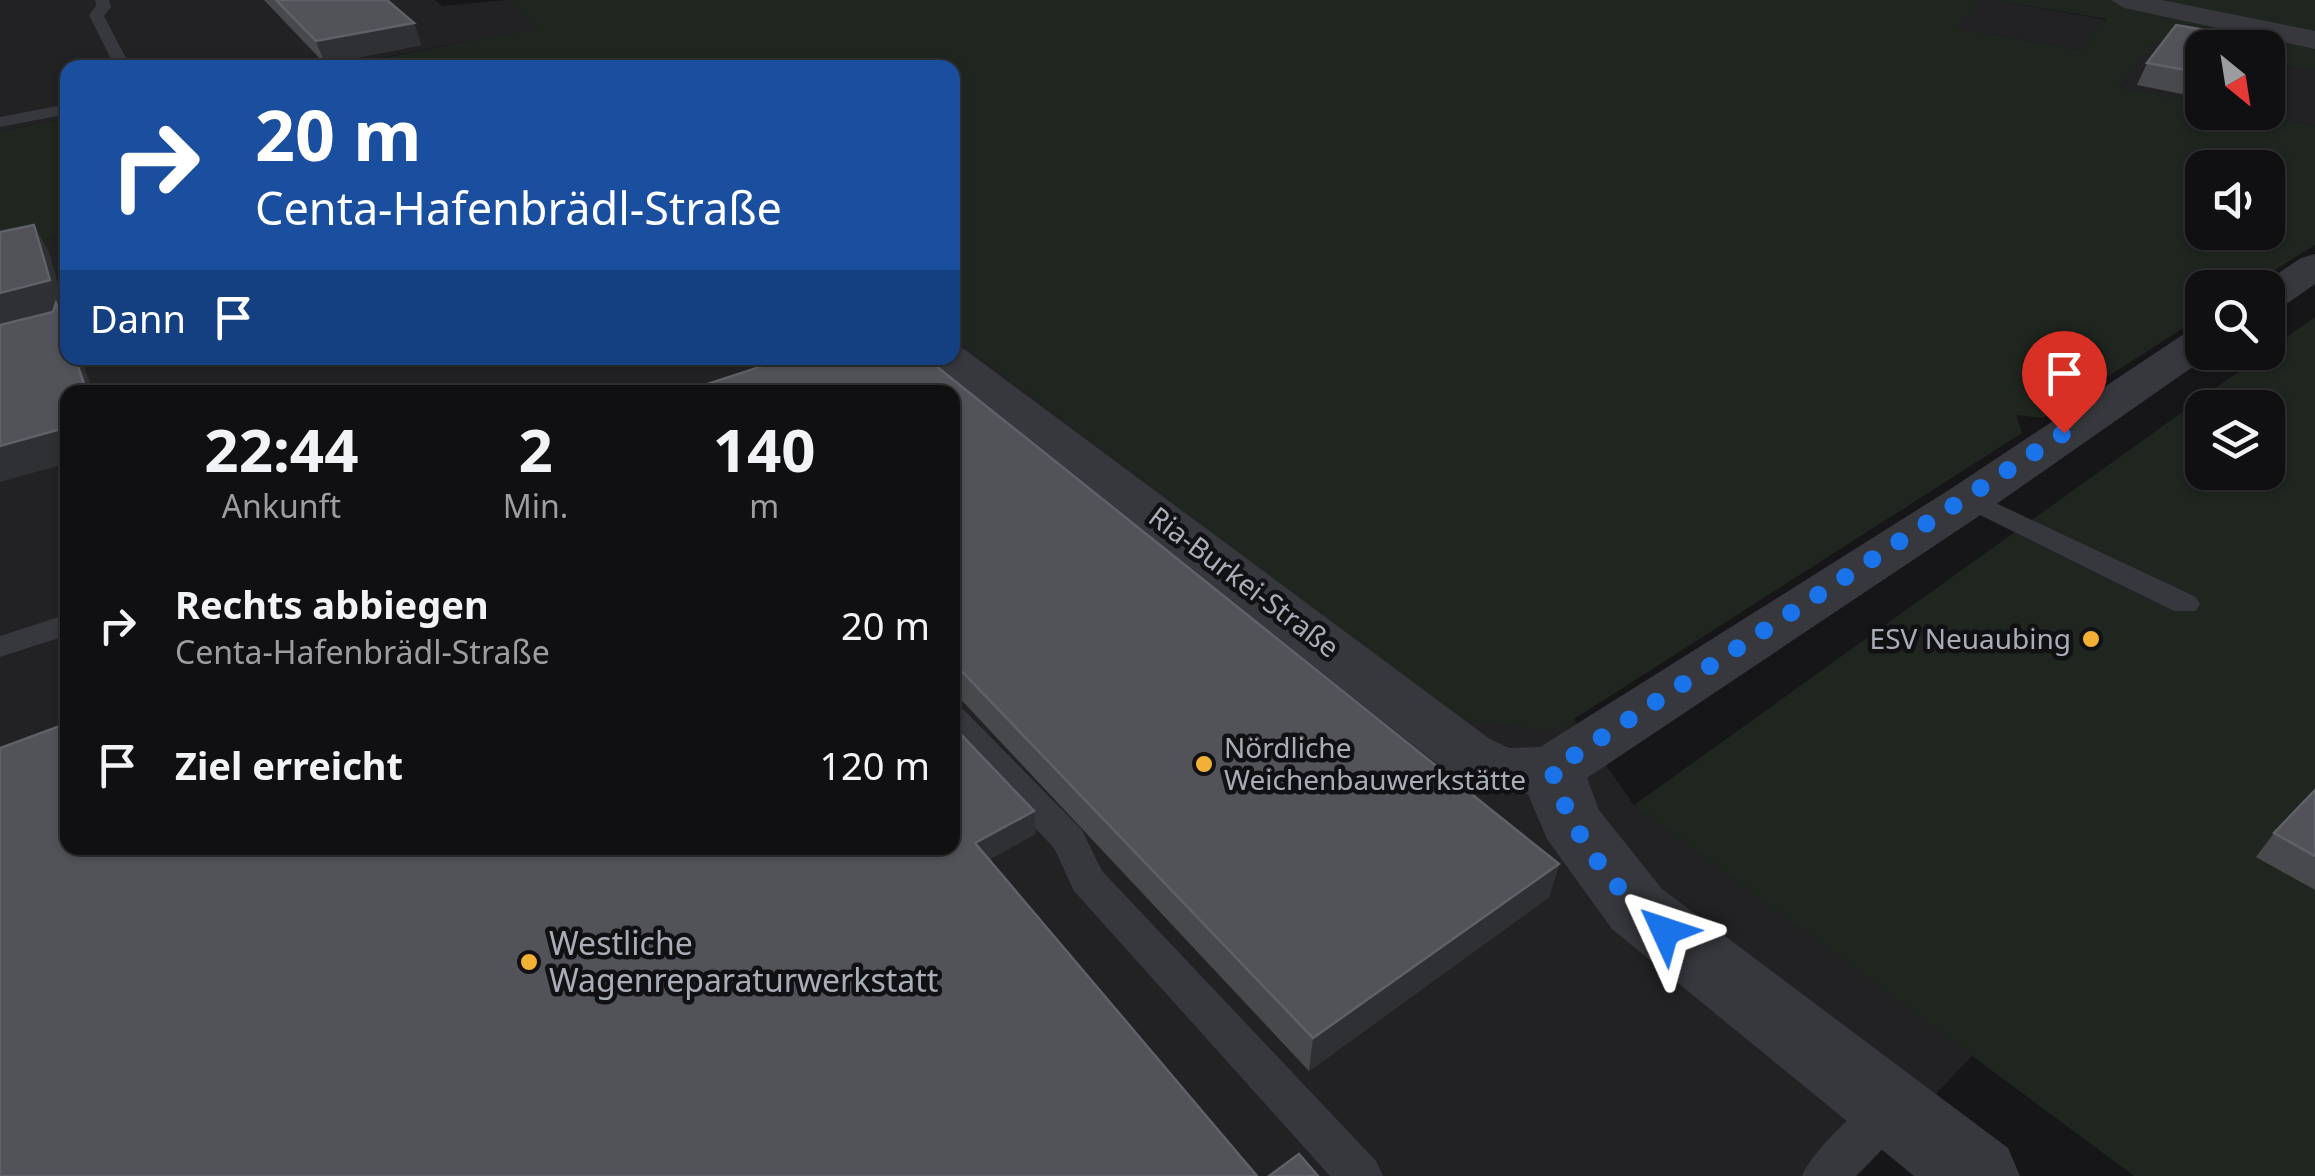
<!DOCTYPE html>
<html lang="de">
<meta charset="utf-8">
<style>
body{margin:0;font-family:"Noto Sans",sans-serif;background:#19191b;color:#f1f3f6;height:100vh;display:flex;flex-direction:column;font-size:38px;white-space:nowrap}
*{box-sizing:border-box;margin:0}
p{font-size:32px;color:#9c9d9f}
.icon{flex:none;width:55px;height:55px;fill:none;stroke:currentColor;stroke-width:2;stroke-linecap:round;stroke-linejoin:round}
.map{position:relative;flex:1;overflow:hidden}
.side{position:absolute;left:60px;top:385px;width:900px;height:470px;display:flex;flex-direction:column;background:#101012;border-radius:20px;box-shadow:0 2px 8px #0004,0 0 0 2px #303032}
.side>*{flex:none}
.hud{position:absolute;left:60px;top:60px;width:900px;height:305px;border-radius:20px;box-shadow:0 2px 8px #0004,0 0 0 2px #303032;background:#1a4fa0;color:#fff;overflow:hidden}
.needle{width:65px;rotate:150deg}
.fabs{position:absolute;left:2185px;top:30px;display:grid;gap:20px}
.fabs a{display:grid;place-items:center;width:100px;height:100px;border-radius:20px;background:#101012;box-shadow:0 2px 8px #0004,0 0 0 2px #303032;font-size:50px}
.pin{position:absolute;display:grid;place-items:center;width:85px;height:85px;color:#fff;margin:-102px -42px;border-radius:50% 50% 50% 0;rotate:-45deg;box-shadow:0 0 10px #0007}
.pin .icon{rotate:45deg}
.me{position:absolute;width:110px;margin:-55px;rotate:312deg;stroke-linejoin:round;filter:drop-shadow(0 0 8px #0008)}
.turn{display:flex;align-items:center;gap:35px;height:210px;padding:0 30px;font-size:45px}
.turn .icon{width:130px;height:130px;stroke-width:2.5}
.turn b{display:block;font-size:70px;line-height:85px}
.then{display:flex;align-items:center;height:95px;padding:0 30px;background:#0003;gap:20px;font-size:38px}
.eta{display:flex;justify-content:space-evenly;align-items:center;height:170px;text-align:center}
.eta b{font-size:60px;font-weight:700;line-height:70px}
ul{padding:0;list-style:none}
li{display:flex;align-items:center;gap:30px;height:140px;padding:0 30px}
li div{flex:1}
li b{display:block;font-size:38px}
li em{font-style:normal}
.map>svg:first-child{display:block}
.built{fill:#222225;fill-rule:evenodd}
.green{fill:#1e261f;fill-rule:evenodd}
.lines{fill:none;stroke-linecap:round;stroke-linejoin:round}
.service{fill:#37383d;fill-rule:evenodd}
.minor{fill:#37383d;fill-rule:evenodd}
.wall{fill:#47494d}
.shaded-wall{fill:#2f3033}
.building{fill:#525359;stroke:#5f6168;stroke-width:2.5}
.route{stroke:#1a73e8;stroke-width:18;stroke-dasharray:0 32.4}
.poi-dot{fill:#f2b134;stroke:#111113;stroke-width:4}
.labels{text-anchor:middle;stroke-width:9;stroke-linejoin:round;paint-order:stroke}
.street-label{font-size:28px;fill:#a8adb8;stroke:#111113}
.poi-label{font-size:28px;fill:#a8adb8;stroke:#111113;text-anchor:end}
.near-poi-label{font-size:32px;fill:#a8adb8;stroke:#111113;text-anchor:start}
</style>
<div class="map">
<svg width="2315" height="1176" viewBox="0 0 2315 1176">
<rect width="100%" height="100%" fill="#161618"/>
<path class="built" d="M0,0h435l7,6 64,-6 35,28 -209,39 -264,1 -1,50 -67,13z
M1983,0h11l113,20 -26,30 -126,-22z
M2154,42l48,9v53l-83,-17z
M2268,63l47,8v55l-67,-13 20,-1z
M67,235l1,123h884l1,-83 609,427 72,103 339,250 -116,121h-1857v-926zM68,392h884v456h-884z"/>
<path class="green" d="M506,0h1477l-27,28 125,22 25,-31 -112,-19h321v71l-47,-8v-15h-66v3l-47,-9 -36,45 83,17v8l46,1 67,13v119l-68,42 -45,1v28l-159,102 -27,-3 6,18 -462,295 -17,2 -84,-11 -506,-382 -1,-269h-620l207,-40zM2202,168h66v64h-66z
M67,118v117l-67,15v-119z
M2315,317v859h-181l-500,-371zM2202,408h66v64h-66z"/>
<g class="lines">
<path class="service" d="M95,0h14l2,7 -7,9 23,44 12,8h-22l-4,-5 -24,-48 7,-9z
M68,104v10l-68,13v-10z
M1970,491l226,106 4,7 -4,7h-22l-214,-106 -4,-6 4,-6z
M68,614v21l-68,22v-21z
M952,706l12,4 118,120 20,41 274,290 7,15h-53l-256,-285 -20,-43 -102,-109z
M1893,1089l15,6 7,14 -7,14 -52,53h-54c12,-27 63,-77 91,-87z"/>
<path class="minor" d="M2111,0h51l153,31v18l-191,-41z
M2315,254v30l-33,23 -14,3v-22h-12l45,-30z
M2202,328v24h12l-226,158 -401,268 12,32 63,79 346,259 12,28h-106l-302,-247 -65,-90 -19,-45h-27l-55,-23 -512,-404 -7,-9h25v-12l12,3 526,390 19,9 31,-1 412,-259 235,-156z"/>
</g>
<path class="wall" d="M264,0h123l27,23 7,22 -96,19z
M2202,48v50l-65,-13 10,-22z
M787,358h139l633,506 -10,33 -240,174 -357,-381v-298h-259l-1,-3z
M2315,790v100l-59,-33 18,-24z"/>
<path class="shaded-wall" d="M414,23l7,22 -96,19 -9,-23z
M34,225l15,27 16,56 -5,1 8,14v13l-9,-26 -59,15v-32z
M75,358h6l12,34h-6z
M68,427v36l-68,19v-36z
M1034,811l2,23 -58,32 -3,-23z
M1559,864l-10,33 -240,174 4,-33z"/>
<path class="building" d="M276,0h111l27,23 -98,18z
M2176,25l81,14 -5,9h-50v25l-55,-10z
M34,225l16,55 -50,13v-61z
M56,303l12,33v22h7l12,34h-19v35l-68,19v-121l53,-13z
M787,358h139l633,506 -246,174 -361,-377v-269h-257l-3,-3z
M68,723v125h884v-123l82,86 -59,32 282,333h-1257v-428z
M2315,790v66l-41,-23z
M1299,1154l19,22h-49z"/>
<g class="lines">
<path class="route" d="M1665,931c-51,-40 -95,-98 -113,-161l512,-337"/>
</g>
<g class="poi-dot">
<circle cx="2091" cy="639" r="10"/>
<circle cx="1204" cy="764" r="10"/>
<circle cx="529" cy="962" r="10"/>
</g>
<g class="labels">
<g class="street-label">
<text transform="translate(1244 582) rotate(37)" y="10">Ria-Burkei-Straße</text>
</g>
<g class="poi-label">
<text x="2071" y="649">ESV Neuaubing</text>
<text x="1224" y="758" text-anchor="start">Nördliche<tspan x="1224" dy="32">Weichenbauwerkstätte</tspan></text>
</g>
<g class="near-poi-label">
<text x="549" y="955">Westliche<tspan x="549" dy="37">Wagenreparaturwerkstatt</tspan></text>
</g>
</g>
</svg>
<div class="fabs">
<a><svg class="needle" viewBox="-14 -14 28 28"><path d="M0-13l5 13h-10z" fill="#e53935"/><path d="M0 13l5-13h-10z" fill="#9c9d9f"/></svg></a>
<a><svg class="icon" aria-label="sound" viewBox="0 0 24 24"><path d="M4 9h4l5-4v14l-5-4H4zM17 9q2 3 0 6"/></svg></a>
<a><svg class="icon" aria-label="search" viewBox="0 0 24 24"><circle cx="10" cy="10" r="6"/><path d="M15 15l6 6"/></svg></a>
<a><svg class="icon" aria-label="layers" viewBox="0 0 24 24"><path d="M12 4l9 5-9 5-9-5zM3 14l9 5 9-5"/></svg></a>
</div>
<div class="pin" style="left:2064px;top:433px;background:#d93025"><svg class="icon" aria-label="arrive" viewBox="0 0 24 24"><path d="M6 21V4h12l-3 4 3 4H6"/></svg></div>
<svg class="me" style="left:1665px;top:931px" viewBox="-20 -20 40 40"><path d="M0-17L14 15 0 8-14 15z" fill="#1a73e8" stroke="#fff" stroke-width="4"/></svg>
<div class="hud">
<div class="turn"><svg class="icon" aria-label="right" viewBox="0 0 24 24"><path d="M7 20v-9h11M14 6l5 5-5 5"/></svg><div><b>20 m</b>Centa-Hafenbrädl-Straße</div></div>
<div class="then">Dann<svg class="icon" aria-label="arrive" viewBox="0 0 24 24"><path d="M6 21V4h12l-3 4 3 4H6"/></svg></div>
</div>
<section class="side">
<div class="eta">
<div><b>22:44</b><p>Ankunft</p></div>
<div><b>2</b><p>Min.</p></div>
<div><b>140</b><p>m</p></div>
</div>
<ul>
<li><svg class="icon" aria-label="right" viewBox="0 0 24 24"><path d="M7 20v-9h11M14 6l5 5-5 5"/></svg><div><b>Rechts abbiegen</b><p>Centa-Hafenbrädl-Straße</p></div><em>20 m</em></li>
<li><svg class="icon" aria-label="arrive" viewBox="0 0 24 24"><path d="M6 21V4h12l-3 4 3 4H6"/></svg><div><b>Ziel erreicht</b></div><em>120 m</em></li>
</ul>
</section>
</div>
